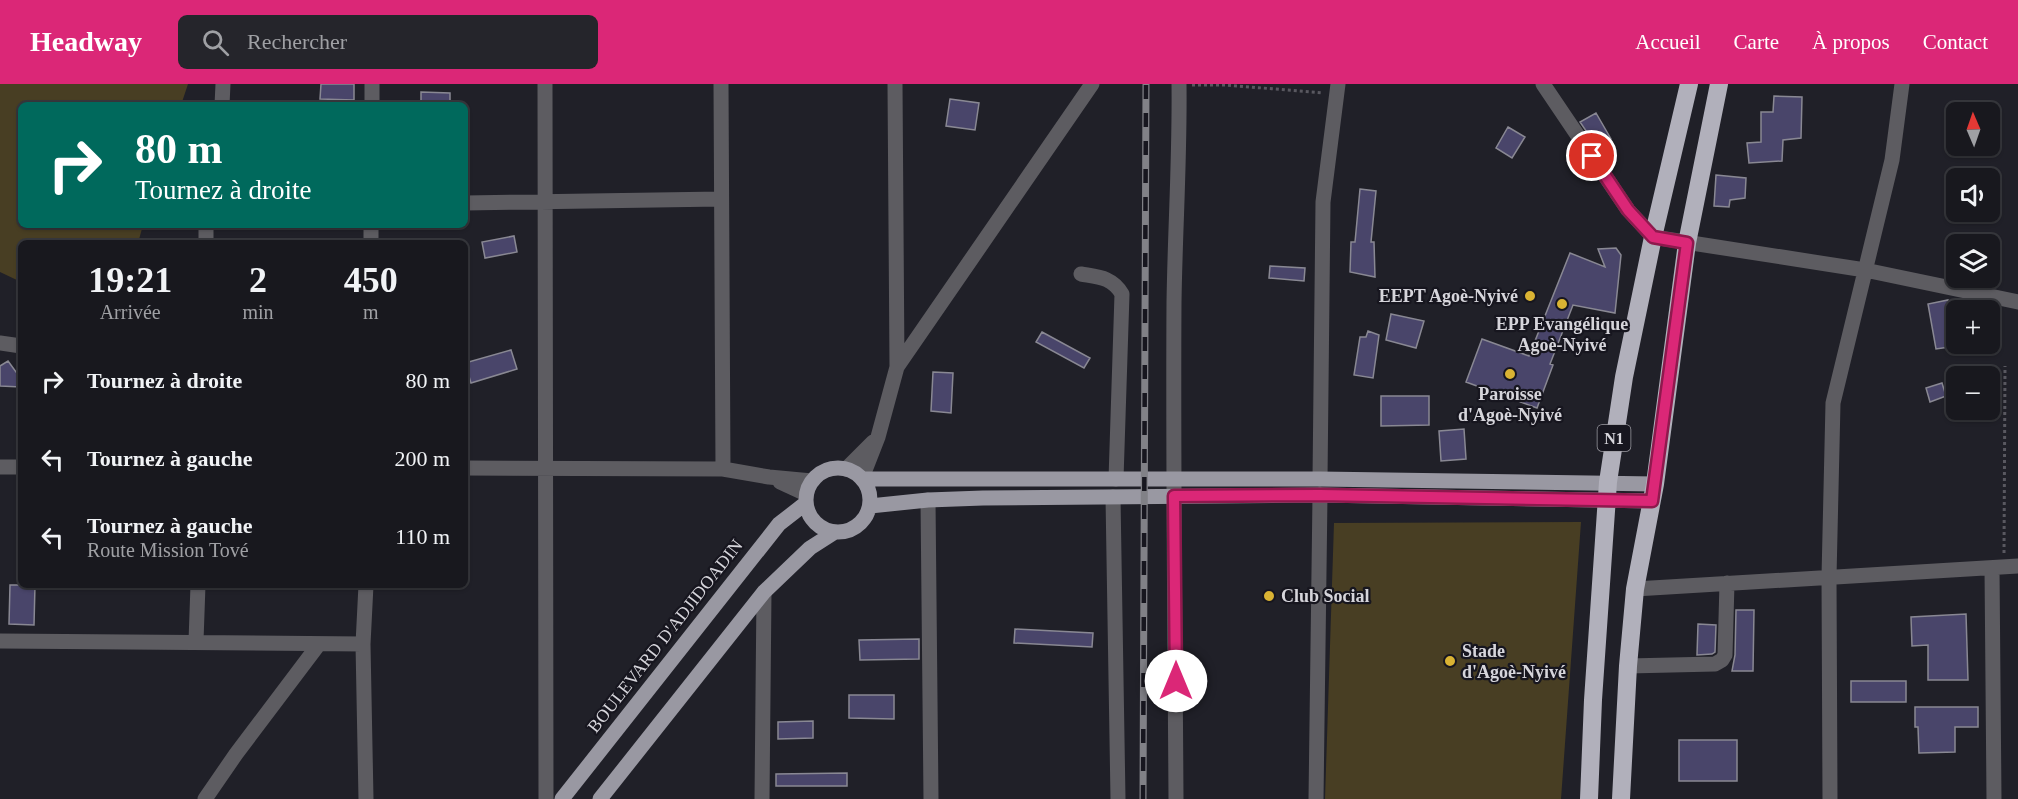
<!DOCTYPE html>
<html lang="fr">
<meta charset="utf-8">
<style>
body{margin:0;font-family:"Times New Roman",serif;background:#25252b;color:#f1f3f6;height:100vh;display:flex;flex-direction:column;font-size:22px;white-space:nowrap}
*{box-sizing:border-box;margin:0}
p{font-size:20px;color:#9fa0a4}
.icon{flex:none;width:33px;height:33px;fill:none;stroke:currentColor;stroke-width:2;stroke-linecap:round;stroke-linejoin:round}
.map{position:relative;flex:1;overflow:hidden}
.sheet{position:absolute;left:18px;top:156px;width:450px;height:348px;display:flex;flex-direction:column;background:#18181e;border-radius:9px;box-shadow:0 2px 4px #0004,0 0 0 2px #36373c}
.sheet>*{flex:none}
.top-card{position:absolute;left:18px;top:18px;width:450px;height:126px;border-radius:9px;box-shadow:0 2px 4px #0004,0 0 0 2px #36373c;background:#00695c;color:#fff;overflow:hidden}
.needle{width:39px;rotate:358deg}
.tools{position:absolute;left:1946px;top:18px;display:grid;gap:12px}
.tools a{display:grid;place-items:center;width:54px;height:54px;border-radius:9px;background:#18181e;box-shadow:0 2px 4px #0004,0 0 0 2px #36373c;font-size:30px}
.pin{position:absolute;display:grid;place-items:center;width:51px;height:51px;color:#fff;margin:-26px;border:3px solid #fff;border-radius:50%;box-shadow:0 2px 6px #0007}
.me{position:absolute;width:66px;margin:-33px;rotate:0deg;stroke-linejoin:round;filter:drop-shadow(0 0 4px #0008)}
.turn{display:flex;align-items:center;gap:21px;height:126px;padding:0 18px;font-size:27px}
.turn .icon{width:78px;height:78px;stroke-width:2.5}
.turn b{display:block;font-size:42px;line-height:51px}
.eta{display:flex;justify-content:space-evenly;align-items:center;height:102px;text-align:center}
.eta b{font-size:36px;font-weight:700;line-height:42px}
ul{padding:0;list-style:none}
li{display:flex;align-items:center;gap:18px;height:78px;padding:0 18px}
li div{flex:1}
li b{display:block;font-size:22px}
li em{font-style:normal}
header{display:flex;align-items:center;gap:36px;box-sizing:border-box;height:84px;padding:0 30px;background:#db2777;color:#fff}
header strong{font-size:28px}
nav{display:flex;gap:33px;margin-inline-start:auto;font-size:21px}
.search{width:420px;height:54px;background:#25252b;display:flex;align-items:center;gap:15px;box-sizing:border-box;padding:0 21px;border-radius:9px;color:#9fa0a4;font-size:22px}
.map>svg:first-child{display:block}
.green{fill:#483e23}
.building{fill:#49456a;stroke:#898893;stroke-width:1.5}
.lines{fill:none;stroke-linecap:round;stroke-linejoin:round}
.path{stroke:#595860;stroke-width:3;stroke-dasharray:3 3;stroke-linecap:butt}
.minor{stroke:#5d5c61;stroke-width:15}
.major{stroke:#9998a2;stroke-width:15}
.highway{stroke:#b1b0bb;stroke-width:18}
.rail-casing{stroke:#818187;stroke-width:7}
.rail{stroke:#17161f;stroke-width:4.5;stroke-dasharray:14;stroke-linecap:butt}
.route-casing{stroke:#8e194d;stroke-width:15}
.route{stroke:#db2777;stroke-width:10}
.poi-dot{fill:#dab333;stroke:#17161f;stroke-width:2}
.labels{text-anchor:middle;stroke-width:4.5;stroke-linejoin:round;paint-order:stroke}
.shield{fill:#17161f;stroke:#9d9ca3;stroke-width:1.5}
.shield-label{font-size:16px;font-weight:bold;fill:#d6d5db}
.poi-label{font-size:18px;font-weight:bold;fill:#d6d5db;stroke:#17161f}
.street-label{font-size:18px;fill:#d6d5db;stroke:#17161f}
</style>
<header>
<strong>Headway</strong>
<div class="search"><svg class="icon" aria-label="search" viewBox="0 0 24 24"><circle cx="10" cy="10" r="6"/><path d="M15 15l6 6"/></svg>Rechercher</div>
<nav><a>Accueil</a><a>Carte</a><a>À propos</a><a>Contact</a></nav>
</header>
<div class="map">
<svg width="2018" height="715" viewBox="0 0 2018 715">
<rect width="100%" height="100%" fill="#202028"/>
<path class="green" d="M0,0h188l-7,21h-160v120h122l-5,18h-117v39l-21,-10z
M1581,438l-20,277h-236l9,-276z"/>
<path class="building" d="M321,0h33v16l-34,-1z
M421,8l29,1v12h-29z
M1774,12l28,1 -1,41 -18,2 -1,21 -33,2 -2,-20 14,-1v-30h12z
M950,15l29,4 -4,27 -29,-4z
M1596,29l15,26 -14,8 -17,-25z
M1508,43l17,10 -13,21 -16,-10z
M1716,91l30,3 -1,20 -15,2 -1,7 -15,-1z
M1360,105l16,2 -5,51h3l1,35 -25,-5 1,-30h4z
M514,152l3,16 -32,6 -3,-16z
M1616,164l5,7 -6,58 -42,-8 -23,59 3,1 -16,43 -71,-26 16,-43 47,17 41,-103 35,14 -7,-18z
M1270,182l35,2 -1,13 -35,-3z
M1948,216l8,46 -20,3 -8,-45z
M1391,230l33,7 -8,27 -30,-8z
M1368,247l11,4 -6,43 -19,-3 6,-38h6z
M1042,248l48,26 -6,10 -48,-26z
M511,266l6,19 -46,14 -6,-20z
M8,277l8,11 5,-4v19l-21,-1v-20z
M933,288l20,1 -2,40 -20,-2z
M1942,299l4,13 -16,6 -4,-14z
M1381,312h48v29l-48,1z
M1464,345l2,30 -25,2 -2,-30z
M10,501h25l-1,40 -25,-1z
M1736,526h18l-1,61h-21l3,-16z
M1966,530l2,66h-40v-35l-16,1 -1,-29z
M1698,540l18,1 -1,27 -3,2 -15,1z
M1015,545l78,4 -1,14 -78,-4z
M919,555v20l-59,1 -1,-20z
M1851,597h55v21h-55z
M849,611h45v24l-45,-1z
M1915,623h63v20h-23v25l-36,1 -1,-26h-3z
M813,637v17l-35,1v-17z
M1679,656h58v41h-58z
M847,689v13h-71v-12z"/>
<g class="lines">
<path class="path" d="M1192,1h34l97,8
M2004,469l1,-187"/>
<path class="minor" d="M545,0l1,715
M721,0l2,385
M895,0l2,283
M1543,0l85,126 25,27 212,33 153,32
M222,21l1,-21
M372,21v-21
M465,119l256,-4
M371,141v18
M206,159v-18
M1081,190c17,3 31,3 41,20l-6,185
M0,259l21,3
M0,383h21
M465,384l258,1 46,8 43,4
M846,385l27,-27
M862,394l16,-41 19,-70 195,-283
M1320,395l3,-277 15,-118
M780,398l26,12
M1113,413l5,302
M928,416l3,299
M1992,484l2,231
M1635,505l383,-23
M0,557l363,3
M196,557l2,-56
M1628,582l87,-2 7,-4 3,-5 2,-72
M205,715l31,-45 83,-110
M366,715l-3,-155 3,-59
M762,715l2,-207
M1176,715c-1,-165 -3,-331 -2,-496 1,-73 6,-146 5,-219
M1316,715l4,-304
M1830,715l-1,-222 4,-174 59,-243 10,-76"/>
<path class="major" d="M806 416a32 32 0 1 1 64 0a32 32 0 1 1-64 0Z
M863,395h457l335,5
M870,422l58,-6 55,-2 337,-3 332,6
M562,715l217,-275 27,-21
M600,715l164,-207 46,-44 25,-16"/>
<path class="highway" d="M1589,715l4,-99 15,-218 16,-105 29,-140 36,-153
M1621,715l7,-133 7,-77 20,-105 32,-241 32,-159"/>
<g class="rail-casing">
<path id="rail" d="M1143,715l3,-715"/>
</g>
<use href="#rail" class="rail"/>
</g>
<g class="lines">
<g class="route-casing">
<path id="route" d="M1176,597l-2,-185 146,-1 332,6 35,-258 -34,-6 -25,-27 -36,-54"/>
</g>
<use href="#route" class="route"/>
</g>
<g class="poi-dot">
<circle cx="1530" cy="212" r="6"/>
<circle cx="1562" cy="220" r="6"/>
<circle cx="1510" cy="290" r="6"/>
<circle cx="1269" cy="512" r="6"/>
<circle cx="1450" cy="577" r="6"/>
</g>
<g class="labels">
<rect class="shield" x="1597.5" y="341" width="33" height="26" rx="4.5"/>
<g class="shield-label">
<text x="1614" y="360">N1</text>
</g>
<g class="poi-label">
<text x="1518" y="218" text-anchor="end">EEPT Agoè-Nyivé</text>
<text x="1562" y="246">EPP Evangélique<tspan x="1562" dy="21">Agoè-Nyivé</tspan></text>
<text x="1510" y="316">Paroisse<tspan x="1510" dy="21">d'Agoè-Nyivé</tspan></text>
<text x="1281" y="518" text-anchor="start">Club Social</text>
<text x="1462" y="573" text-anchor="start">Stade<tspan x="1462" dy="21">d'Agoè-Nyivé</tspan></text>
</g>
<g class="street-label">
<text transform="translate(665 552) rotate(-52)" y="6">BOULEVARD D'ADJIDOADIN</text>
</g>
</g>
</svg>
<div class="tools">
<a><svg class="needle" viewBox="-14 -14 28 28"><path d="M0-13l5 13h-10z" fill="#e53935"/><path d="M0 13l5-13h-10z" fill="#9fa0a4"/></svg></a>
<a><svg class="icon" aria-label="sound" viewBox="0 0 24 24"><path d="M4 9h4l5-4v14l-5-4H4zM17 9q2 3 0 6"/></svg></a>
<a><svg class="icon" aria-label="layers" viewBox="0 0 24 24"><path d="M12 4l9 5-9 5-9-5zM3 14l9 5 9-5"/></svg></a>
<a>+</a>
<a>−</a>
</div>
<div class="pin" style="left:1592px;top:72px;background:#d93025"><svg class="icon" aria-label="arrive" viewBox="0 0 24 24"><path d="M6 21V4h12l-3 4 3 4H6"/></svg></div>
<svg class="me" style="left:1176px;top:597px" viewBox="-20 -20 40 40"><circle r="19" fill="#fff"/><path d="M0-13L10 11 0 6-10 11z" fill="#db2777"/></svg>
<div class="top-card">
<div class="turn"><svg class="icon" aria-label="right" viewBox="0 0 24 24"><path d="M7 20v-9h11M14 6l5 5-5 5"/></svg><div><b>80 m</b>Tournez à droite</div></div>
</div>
<section class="sheet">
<div class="eta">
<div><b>19:21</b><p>Arrivée</p></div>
<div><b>2</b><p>min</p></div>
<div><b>450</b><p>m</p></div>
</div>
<ul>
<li><svg class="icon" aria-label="right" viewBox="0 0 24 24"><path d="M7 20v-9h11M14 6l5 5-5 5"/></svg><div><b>Tournez à droite</b></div><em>80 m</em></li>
<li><svg class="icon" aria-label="left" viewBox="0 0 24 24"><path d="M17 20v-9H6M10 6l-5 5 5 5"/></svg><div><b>Tournez à gauche</b></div><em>200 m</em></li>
<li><svg class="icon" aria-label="left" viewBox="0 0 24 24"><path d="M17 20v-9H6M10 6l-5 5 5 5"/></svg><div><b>Tournez à gauche</b><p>Route Mission Tové</p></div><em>110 m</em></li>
</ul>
</section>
</div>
